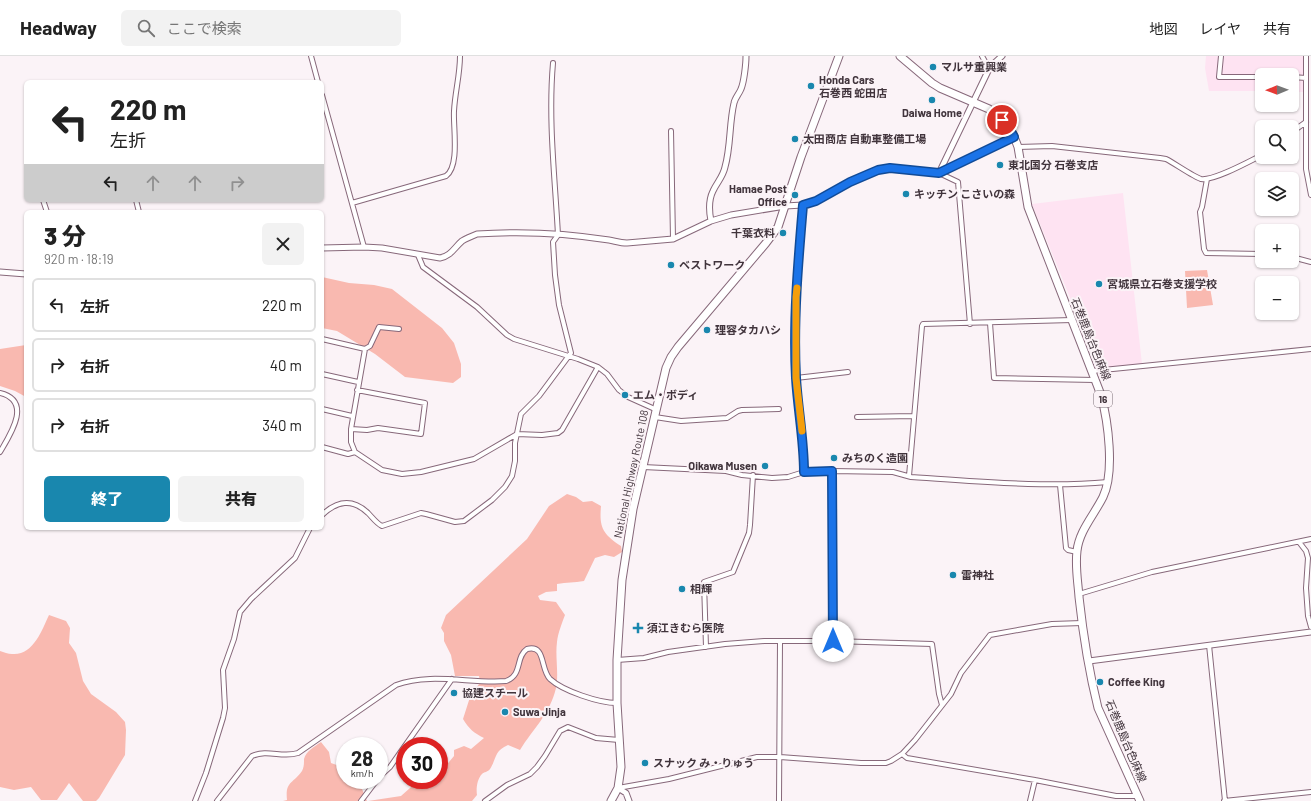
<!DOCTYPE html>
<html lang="ja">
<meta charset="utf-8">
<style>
body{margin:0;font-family:Barlow,"Noto Sans JP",sans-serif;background:#f2f2f2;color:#222;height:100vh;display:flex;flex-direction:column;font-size:15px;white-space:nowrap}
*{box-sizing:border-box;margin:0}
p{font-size:13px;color:#767676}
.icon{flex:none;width:22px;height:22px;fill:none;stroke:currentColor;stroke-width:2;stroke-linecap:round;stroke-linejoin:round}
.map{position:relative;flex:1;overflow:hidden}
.sheet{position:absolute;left:24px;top:154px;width:300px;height:320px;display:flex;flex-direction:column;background:#fff;border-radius:6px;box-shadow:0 1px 3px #0004}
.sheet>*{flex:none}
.guide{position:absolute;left:24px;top:24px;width:300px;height:122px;border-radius:6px;box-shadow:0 1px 3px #0004;background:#fff;color:#222;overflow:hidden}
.needle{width:26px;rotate:269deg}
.fabs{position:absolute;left:1255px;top:12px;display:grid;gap:8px}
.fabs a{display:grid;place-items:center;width:44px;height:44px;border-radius:6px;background:#fff;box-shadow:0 1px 3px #0004;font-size:20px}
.speed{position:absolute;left:336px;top:681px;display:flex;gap:8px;font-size:20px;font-weight:700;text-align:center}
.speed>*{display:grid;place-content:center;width:52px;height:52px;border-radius:50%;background:#fff;box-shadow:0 1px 3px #0004;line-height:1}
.speed small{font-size:10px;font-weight:400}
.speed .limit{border:6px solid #d22;background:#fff;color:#111}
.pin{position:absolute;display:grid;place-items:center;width:34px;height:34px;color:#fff;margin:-17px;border:2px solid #fff;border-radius:50%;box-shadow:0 1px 4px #0007}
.me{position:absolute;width:44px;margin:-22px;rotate:0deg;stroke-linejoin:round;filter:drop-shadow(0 0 3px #0008)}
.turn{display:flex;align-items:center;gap:14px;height:84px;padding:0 20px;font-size:18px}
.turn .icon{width:52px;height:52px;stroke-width:2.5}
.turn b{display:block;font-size:28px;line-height:34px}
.lanes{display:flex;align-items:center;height:38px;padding:0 20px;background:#0003;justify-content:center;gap:20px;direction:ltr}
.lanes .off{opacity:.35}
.round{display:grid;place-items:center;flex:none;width:42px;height:42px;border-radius:6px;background:#f2f2f2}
.head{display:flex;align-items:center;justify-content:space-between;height:68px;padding:0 20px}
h1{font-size:24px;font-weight:800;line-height:30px}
.action{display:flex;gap:8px;margin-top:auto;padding:8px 20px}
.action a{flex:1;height:46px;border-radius:6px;background:#1987ae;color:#fff;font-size:16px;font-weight:800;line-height:46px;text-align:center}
.action a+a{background:#f2f2f2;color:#222}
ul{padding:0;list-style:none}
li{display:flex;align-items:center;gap:12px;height:54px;margin:0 8px 6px;padding:0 12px;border:2px solid #e0e0e0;border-radius:6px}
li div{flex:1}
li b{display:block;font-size:15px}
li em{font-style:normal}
header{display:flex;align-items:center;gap:24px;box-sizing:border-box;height:56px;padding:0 20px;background:#fff;border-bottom:1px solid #e0e0e0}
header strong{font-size:19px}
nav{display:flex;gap:22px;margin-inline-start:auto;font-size:14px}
.search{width:280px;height:36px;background:#f2f2f2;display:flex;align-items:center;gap:10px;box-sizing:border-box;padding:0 14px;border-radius:6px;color:#767676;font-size:15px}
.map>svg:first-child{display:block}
.built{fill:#fee3f2}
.green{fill:#f9b9b0}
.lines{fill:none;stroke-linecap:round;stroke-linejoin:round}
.minor-casing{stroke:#87687a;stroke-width:6}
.tertiary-casing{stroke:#87687a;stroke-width:7}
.primary-casing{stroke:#87687a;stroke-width:9}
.trunk-casing{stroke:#87687a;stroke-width:9}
.minor{stroke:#fff;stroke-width:4}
.tertiary{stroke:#fff;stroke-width:5}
.primary{stroke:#fff;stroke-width:7}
.trunk{stroke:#fff;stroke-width:7}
.route-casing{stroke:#114b97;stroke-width:10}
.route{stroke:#1a73e8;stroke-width:7}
.slow{stroke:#f59e0b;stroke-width:7}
.poi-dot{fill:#1987ae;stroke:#fbf3f7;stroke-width:1.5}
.labels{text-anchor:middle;stroke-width:4;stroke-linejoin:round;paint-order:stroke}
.shield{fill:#fbf3f7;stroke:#796d74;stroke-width:1}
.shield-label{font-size:10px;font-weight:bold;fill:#41343c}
.poi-label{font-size:11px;font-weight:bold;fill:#41343c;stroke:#fbf3f7;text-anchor:start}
.street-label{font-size:11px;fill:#41343c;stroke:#fbf3f7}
</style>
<header>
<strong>Headway</strong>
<div class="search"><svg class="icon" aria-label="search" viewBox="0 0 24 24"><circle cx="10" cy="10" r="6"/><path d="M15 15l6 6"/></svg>ここで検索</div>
<nav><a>地図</a><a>レイヤ</a><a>共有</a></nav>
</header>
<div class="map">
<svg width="1311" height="745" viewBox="0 0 1311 745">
<rect width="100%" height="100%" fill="#fbf3f7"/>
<path class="built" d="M1206,0h98v36h-12v-17h-30v16h-53l-4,-23z
M1123,137l19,171 -43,5 -67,-165z"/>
<path class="green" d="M1207,214l6,35 -26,3 -2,-37z
M322,221l27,6 25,2 18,4 50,39 12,15 7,21v13l-8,6 -48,-6 -30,-23 -38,-23 -15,-3z
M26,289v52l-11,-6 -15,-5v-37z
M567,438l9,3 7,5 9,-1 9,5c-2,22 2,28 20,40l1,6 -8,5 -9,-2 -10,3 -11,23c-10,2 -17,1 -27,3v7l-11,1 -8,4 2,4 16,2 9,13c-3,8 -7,18 -8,27 -2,15 2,31 -1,46 -6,26 -23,41 -36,62l-12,-5c-14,6 -11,13 -18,24 -2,3 -6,3 -8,5 -5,5 -6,15 -5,21l-5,6h-104l33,-5 18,-16h20v-10l5,-2 10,-12v-6l10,-4 7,3 13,-11c-10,-5 -15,-9 -21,-19l8,-25 9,-11 -1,-7h-24l-4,-21 -7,-14v-8l-3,-5 5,-13 81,-76 22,-33z
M49,559l17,6 4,7 -1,15 7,10 7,28 8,13 25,18 9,10 1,8 -1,25 -26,43 -3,3h-13l-14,-18 -12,17h-16l-10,-13 -17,3 -14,-3v-136c4,1 8,3 12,3 21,2 30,-24 37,-39z
M321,686l8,10 2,11 14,5v12h18l-1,9 5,12h-84l4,-1c-2,-19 6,-16 15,-29 2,-4 2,-7 2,-12 2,-8 10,-12 17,-17z"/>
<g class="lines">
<g class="minor-casing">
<path id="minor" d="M311,0l7,26
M982,0l5,9 3,2
M1221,0l-2,21h43
M1306,0v113l5,26
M1292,21l14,1
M322,39l42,152
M671,75l2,108
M1292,76l14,-10
M1018,91l34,-1 108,12 6,1c8,4 28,18 35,20 13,2 49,-18 61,-24
M939,117l19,9 12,142
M939,117l75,-36
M1207,123l-5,28 -2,5 4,37 2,4 56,1
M43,144l4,12
M136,144l3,12
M352,147l94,-27c14,-10 7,-49 8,-65 1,-19 6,-36 6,-55
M803,149c-5,58 -10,116 -7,173 2,32 8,63 8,94
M418,199l5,12 54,40 30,28 7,4 64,20 20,8 9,7 12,16 9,7 29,13
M1292,201l19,5
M990,267l4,55 101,2
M399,273l-20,-2 -9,19 -5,3 -14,80v13l4,10 27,18 20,4 19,-2 53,-13 43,-25 25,1 16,-2 4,-3 36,-63
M322,283l43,10
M1093,315l218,-22
M322,318l36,8
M796,322l52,-6
M0,337c33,8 10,42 0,59
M322,353l30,7
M655,361l26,4 46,-3 11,-7 4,-1 37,-1
M857,361l57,-1
M351,373l16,1 11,-2 43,6 4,-31 -68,-13
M322,391l26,7 7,-2
M643,411l83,4 16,4 30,3 16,-1 16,-5 28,-1 61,1 18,5c66,4 131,11 197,5
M832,415l1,170
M909,420l13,-150 1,-2 149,-4
M1060,429l6,63 2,2 9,2
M322,459c15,-14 30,-17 46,-2 5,5 8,10 14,13l39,-13 5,1 29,8 9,-1 28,-21 13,-13 7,-11 3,-15v-18l6,-29 18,-18 32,-43 -12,-48 -4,-30 -2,-33 5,-7c-3,-57 -10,-115 -5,-172
M1299,486l7,9 2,7 -2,30 2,28 3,11
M1079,538l73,-22 159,-33
M1209,589l16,156
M706,591l-2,-65 29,-10 16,-39 1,-8 3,-50
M617,604l27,-2 24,-6 57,-8 39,-3h69l99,3 7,50 3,11
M902,698l5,4 128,22 81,16h21
M379,721l11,-10 62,-88
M618,732l51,-9 88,-22h23l81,6h25l5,-2 11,-7 13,-14 36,-46 10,-21 29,-38 62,-11 30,-1
M195,745l11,-28 17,-55 2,-10 -2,-38 11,-31 6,-27 11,-13 44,-41 15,-30
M217,745l35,-45c16,-7 30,2 46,-3l98,-68c35,-13 75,-1 110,-4 17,-6 9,-24 21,-32 19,-5 13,20 23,30 13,12 49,24 67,24
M361,745l16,-21
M485,745l22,-16 23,-11 7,-7 8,-11 15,-25 8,-4 28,11 23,2
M779,745l1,-160
M1030,745l5,-21
M1224,745l87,-9"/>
</g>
<g class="tertiary-casing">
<path id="tertiary" d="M711,165l20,-6 54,-9 18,-1 13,-4 34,-19 28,-12 12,-2 49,5 51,-106 12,-11
M322,192l42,-1 18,1 58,10c11,-2 14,-10 22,-17 5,-3 10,-5 15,-7 44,-3 88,-1 132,6 6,1 11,3 18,3l46,-4 38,-18c-2,-10 -3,-20 2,-30 4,-9 10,-14 12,-24 6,-21 4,-43 9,-64 1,-5 5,-9 7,-14 3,-7 5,-25 5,-33
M0,216l26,2
M1089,605l222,-29
M618,732l8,5 3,8"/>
</g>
<g class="primary-casing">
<path id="primary" d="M900,0l32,27 8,5 49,21 14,11 10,14 5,13 10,60 73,188c7,26 14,77 2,102 -9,18 -24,34 -26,54 -2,16 1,31 2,46 4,37 10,75 19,111l42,93"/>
</g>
<g class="trunk-casing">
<path id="trunk" d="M611,745l7,-13 3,-21 -4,-64v-43l5,-80 11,-71 33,-141 5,-11 7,-10 88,-104 12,-16 23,-70 38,-101"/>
</g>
<use href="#minor" class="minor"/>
<use href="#tertiary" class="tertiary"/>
<use href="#primary" class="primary"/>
<use href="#trunk" class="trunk"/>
</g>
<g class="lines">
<g class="route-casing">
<path id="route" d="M833,585l-1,-170 -28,1c0,-31 -6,-62 -8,-94 -3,-57 2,-115 7,-173l13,-4 34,-19 28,-12 12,-2 49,5 75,-36 -6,-11 -6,-6"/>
</g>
<use href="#route" class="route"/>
<path class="slow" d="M797,232l-1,9v81l6,53"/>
</g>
<g class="poi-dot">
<circle cx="933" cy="11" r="4"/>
<circle cx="811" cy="30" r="4"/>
<circle cx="932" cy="44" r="4"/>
<circle cx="795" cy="83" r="4"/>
<circle cx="1000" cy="109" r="4"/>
<circle cx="906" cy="138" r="4"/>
<circle cx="795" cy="139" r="4"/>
<circle cx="783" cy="177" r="4"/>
<circle cx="671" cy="209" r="4"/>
<circle cx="1099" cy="228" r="4"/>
<circle cx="707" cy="274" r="4"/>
<circle cx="625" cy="339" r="4"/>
<circle cx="834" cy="402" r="4"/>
<circle cx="765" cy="410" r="4"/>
<circle cx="953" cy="519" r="4"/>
<circle cx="682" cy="533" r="4"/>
<path d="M636 566h4v4h4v4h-4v4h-4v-4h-4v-4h4z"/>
<circle cx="1100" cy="626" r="4"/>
<circle cx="454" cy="637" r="4"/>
<circle cx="505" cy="656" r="4"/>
<circle cx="645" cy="707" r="4"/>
</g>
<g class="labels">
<rect class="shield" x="1094" y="335" width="18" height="16" rx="3"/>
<g class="shield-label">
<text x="1103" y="347">16</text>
</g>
<g class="poi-label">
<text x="941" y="15">マルサ重興業</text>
<text x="819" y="28">Honda Cars<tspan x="819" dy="13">石巻西 蛇田店</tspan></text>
<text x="932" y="61" text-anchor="middle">Daiwa Home</text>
<text x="803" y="87">太田商店 自動車整備工場</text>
<text x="1008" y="113">東北国分 石巻支店</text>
<text x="787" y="137" text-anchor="end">Hamae Post<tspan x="787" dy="13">Office</tspan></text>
<text x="914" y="142">キッチン こさいの森</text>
<text x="775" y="181" text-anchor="end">千葉衣料</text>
<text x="679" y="213">ベストワーク</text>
<text x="1107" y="232">宮城県立石巻支援学校</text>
<text x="715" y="278">理容タカハシ</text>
<text x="633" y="343">エム・ボディ</text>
<text x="842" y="406">みちのく造園</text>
<text x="757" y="414" text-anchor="end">Oikawa Musen</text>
<text x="961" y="523">雷神社</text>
<text x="690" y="537">相輝</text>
<text x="647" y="576">須江きむら医院</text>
<text x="1108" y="630">Coffee King</text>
<text x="462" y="641">協建スチール</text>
<text x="513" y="660">Suwa Jinja</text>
<text x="653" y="711">スナック み・りゅう</text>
</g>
<g class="street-label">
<text transform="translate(1091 283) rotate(68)" y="4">石巻鹿島台色麻線</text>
<text transform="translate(631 418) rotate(-78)" y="4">National Highway Route 108</text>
<text transform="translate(1126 685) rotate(67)" y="4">石巻鹿島台色麻線</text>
</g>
</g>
</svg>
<div class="fabs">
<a><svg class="needle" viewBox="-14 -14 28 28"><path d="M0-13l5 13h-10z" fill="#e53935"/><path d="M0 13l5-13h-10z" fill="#767676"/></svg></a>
<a><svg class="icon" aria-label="search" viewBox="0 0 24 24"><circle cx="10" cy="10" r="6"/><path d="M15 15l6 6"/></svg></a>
<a><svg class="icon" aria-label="layers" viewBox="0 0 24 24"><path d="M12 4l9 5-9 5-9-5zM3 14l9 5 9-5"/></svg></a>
<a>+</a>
<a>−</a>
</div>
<div class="speed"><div>28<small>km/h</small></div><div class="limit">30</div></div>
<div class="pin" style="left:1002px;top:64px;background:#d93025"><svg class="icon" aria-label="arrive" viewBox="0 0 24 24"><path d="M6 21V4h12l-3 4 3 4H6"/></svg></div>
<svg class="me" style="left:833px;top:585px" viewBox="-20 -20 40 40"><circle r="19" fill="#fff"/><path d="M0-13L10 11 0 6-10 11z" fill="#1a73e8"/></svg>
<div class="guide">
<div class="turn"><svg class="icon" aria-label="left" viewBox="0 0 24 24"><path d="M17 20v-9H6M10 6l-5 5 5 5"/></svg><div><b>220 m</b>左折</div></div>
<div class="lanes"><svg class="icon" aria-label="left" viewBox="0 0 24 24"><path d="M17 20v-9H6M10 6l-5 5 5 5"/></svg><svg class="icon off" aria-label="ahead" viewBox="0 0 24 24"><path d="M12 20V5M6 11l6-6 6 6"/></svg><svg class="icon off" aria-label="ahead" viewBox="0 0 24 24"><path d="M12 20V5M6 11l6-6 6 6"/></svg><svg class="icon off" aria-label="right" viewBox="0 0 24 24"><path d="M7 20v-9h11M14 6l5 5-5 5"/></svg></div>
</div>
<section class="sheet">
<div class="head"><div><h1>3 分</h1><p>920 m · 18:19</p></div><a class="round"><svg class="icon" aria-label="close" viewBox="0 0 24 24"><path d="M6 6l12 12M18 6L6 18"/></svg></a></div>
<ul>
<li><svg class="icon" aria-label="left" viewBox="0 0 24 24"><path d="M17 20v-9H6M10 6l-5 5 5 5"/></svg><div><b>左折</b></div><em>220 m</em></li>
<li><svg class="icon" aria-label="right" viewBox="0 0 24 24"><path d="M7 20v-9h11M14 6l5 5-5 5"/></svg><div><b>右折</b></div><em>40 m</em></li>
<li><svg class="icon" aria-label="right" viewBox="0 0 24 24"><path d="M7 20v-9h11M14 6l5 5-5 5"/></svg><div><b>右折</b></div><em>340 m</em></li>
</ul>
<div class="action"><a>終了</a><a>共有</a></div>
</section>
</div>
